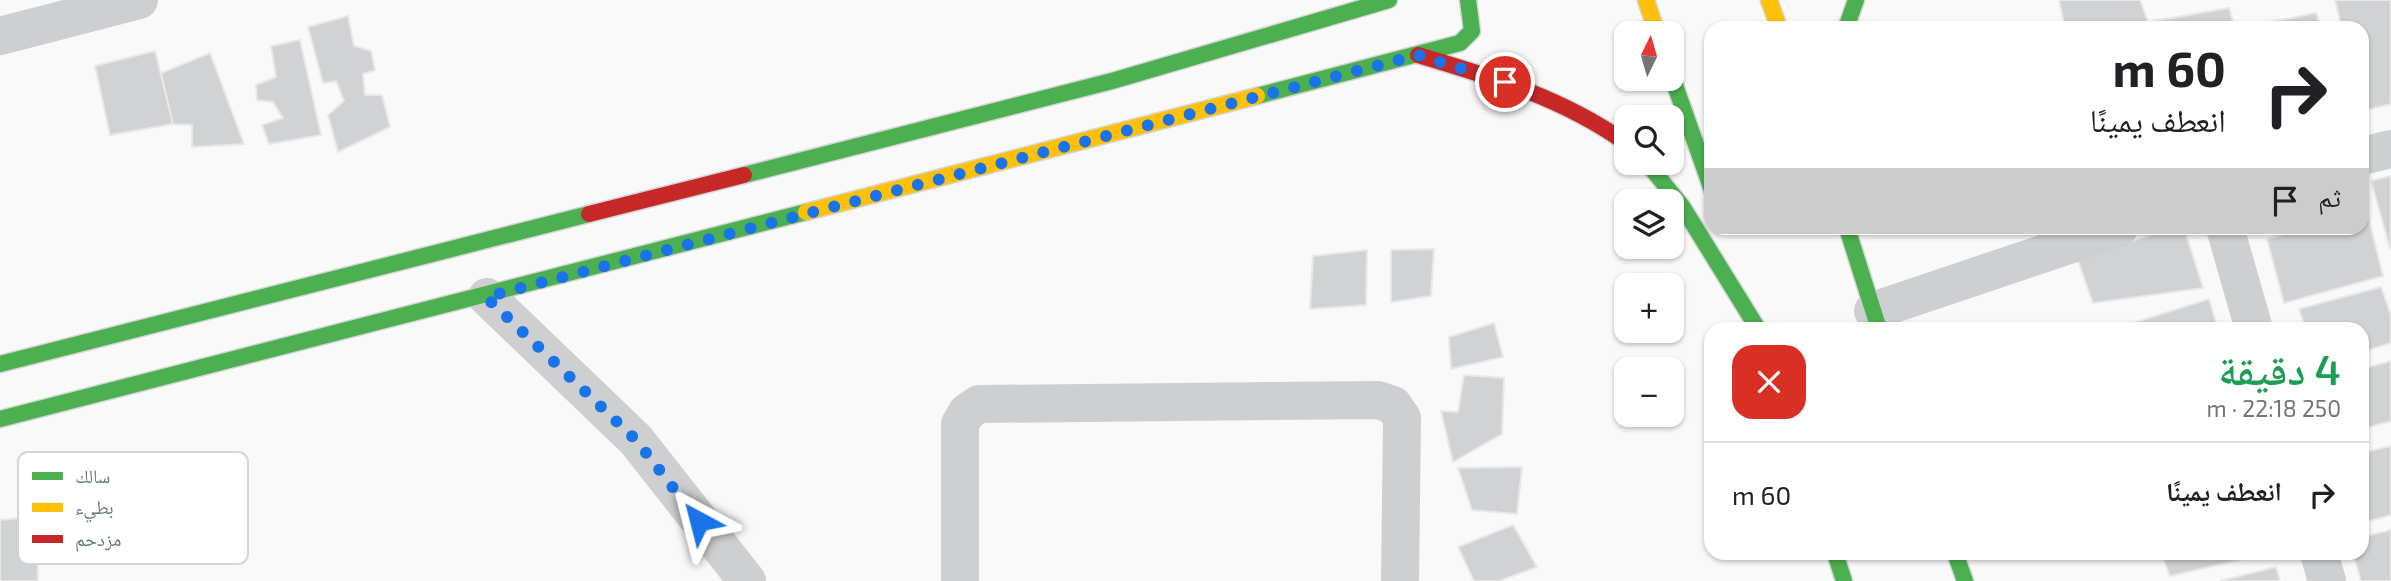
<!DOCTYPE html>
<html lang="ar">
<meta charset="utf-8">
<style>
body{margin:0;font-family:"Exo 2","Noto Naskh Arabic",sans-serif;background:#f6f6f6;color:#202124;direction:rtl;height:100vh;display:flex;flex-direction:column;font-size:26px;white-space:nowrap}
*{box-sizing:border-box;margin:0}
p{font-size:23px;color:#757577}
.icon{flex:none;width:38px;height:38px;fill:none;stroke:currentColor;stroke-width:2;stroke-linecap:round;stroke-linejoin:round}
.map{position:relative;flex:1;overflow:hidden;direction:ltr}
.details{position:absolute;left:1704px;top:322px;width:665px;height:238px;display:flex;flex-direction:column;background:#fff;border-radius:21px;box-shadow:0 2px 5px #0004;direction:rtl}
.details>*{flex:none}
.hud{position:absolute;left:1704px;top:21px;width:665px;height:214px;border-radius:21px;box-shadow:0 2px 5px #0004;direction:rtl;background:#fff;color:#202124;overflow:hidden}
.needle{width:46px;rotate:5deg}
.tools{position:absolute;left:1614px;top:21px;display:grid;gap:14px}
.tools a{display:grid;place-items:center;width:70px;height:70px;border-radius:14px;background:#fff;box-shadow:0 2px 5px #0004;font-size:35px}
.pin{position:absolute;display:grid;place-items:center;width:60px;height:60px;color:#fff;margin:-30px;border:4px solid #fff;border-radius:50%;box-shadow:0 2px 7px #0007}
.me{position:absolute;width:77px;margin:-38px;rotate:322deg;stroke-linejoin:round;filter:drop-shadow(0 0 5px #0008)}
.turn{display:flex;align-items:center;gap:24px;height:147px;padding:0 28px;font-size:32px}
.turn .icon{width:91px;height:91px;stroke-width:2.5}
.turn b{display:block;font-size:49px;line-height:60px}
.then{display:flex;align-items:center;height:66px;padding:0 28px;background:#0003;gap:14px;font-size:26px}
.round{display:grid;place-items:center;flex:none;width:74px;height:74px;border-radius:21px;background:#f6f6f6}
.summary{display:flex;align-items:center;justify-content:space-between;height:119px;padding:0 28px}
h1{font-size:42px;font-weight:600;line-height:52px;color:#1e9e55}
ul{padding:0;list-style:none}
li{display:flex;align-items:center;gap:21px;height:105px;padding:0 28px;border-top:2px solid #e0e0e0}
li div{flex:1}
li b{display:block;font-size:26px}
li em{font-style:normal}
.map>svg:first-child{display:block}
.building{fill:#d0d2d3;stroke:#e8e8e8;stroke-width:2}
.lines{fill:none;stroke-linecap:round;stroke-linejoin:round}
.fast-casing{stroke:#d5d6d7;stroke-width:19}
.slow-casing{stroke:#d5d6d7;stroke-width:19}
.jam-casing{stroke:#d5d6d7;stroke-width:19}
.street{stroke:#cecfd0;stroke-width:38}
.fast{stroke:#4caf50;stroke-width:16}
.slow{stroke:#ffc107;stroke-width:16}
.jam{stroke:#c62828;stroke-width:16}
.route{stroke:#1a73e8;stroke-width:12;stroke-dasharray:0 21.6}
.key{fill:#fff;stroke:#d1d6da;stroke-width:2}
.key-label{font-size:19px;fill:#657683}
</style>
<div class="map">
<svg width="2391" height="581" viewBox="0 0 2391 581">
<rect width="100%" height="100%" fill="#f9f9f9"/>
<path class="building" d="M2059,0h81l8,22 81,-14 6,20h-170z
M2335,0h56v104l-29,7v-83h-20z
M2316,13l5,15h-66v-3z
M348,16l6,30 17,5 4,19 -12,4 2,21h17l8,32 -52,25 -10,-37 16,-14 -8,-20 -13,2 -15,-56z
M300,40l21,95 -52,9 -7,-19 21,-7 -10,-16 -16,-2 -1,-15 20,-8 -5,-31z
M155,51l18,73 -63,11 -15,-69z
M210,53l34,91 -52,3v-22l-19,-1 -12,-51z
M2391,176v71l-1,1 -19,-67z
M2366,207l17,69 -99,27 -17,-64 36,-11h59v-20z
M2173,228h11l19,60 -110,15 -16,-45z
M1434,249l-3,47 -40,6v-52z
M1367,250l-1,55 -56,4 3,-53z
M2381,287l10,28v28l-29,9v-23h-56l-7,-20z
M2209,299l9,30h-104z
M1494,323l9,34 -52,12 -2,-32z
M2391,361v60l-29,8v-60z
M1464,375l40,3 -2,56 -49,28 -12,-51 17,1z
M2391,446v69l-29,8v-70z
M1522,467l-5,47 -45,-4 -14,-42z
M37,516l1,65h-38v-61z
M1513,525l24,42 -38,14h-25l-16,-34z
M2391,530v51h-30l-8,-28h9v-16z
M2161,553h109l-100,23z
M2276,567l4,14h-60z"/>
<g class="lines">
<g class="fast-casing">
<path id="fast" d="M1846,28l10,-28
M1671,74l41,116
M1257,96l203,-53 12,-12 -4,-31
M1647,163l35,43 76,123
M744,175l368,-94 277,-81
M1847,228l32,101
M0,364l589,-150
M0,419l806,-207
M1835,553l9,28
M1955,553l10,28"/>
</g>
<g class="slow-casing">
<path id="slow" d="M1646,0l11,33
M1769,0l10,28
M806,212l451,-116"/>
</g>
<g class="jam-casing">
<path id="jam" d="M1418,55c74,22 145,43 208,88
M589,214l155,-39"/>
</g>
<path class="street" d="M0,36l139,-36
M2362,156l29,-7
M2225,228l29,101
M487,297l149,143 111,141
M1873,311l246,-83
M2319,553l8,28
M960,581v-157l7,-12 12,-8 399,-4 15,5 9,13 -2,163"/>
<use href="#fast" class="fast"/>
<use href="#slow" class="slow"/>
<use href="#jam" class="jam"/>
</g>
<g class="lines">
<path class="route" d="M699,521l-63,-81 -150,-143 932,-242 87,27"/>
</g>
<rect x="18" y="452" width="230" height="112" rx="10" class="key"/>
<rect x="32" y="472" width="31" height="8" fill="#4caf50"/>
<rect x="32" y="503" width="31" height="9" fill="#ffc107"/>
<rect x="32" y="535" width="31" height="8" fill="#c62828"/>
<g class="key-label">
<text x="75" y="483">سالك</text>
<text x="75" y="514">بطيء</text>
<text x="75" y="546">مزدحم</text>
</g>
</svg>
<div class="tools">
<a><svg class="needle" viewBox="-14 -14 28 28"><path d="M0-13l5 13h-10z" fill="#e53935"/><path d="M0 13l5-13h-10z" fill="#757577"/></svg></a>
<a><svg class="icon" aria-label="search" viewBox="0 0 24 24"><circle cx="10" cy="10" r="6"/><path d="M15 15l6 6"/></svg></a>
<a><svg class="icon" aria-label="layers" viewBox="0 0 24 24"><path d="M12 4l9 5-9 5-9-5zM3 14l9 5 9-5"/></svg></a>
<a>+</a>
<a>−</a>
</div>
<div class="pin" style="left:1505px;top:82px;background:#d93025"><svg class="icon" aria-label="arrive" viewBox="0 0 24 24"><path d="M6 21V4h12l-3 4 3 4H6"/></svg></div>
<svg class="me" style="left:699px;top:521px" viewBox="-20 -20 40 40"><path d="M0-17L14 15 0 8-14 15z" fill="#1a73e8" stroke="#fff" stroke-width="4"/></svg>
<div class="hud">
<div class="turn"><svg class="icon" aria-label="right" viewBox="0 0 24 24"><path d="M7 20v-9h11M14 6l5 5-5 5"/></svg><div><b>60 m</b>انعطف يمينًا</div></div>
<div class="then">ثم<svg class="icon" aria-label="arrive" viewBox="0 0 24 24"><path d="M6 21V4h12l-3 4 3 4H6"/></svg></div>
</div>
<section class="details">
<div class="summary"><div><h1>4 دقيقة</h1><p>250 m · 22:18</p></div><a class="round" style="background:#d93025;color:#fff"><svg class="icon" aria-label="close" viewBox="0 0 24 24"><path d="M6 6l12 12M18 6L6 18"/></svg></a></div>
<ul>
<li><svg class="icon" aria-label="right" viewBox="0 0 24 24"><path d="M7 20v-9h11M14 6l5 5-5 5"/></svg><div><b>انعطف يمينًا</b></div><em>60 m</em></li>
</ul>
</section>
</div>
